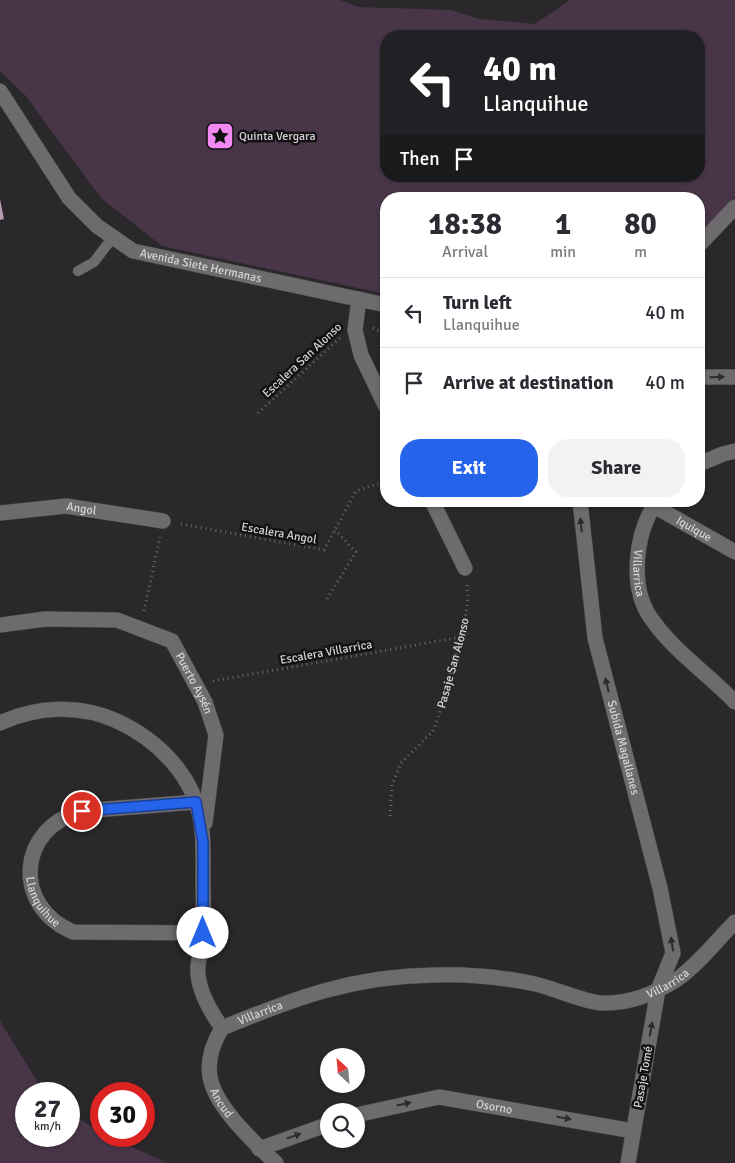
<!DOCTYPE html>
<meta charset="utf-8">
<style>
body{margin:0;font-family:Signika,sans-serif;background:#f2f2f3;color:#2b2b33;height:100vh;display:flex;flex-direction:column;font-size:19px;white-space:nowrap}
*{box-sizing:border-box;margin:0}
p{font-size:16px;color:#7c7c81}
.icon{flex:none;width:28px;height:28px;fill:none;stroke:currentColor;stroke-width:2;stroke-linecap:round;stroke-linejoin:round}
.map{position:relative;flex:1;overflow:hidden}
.drawer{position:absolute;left:380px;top:192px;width:325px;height:315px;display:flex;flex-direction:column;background:#fff;border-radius:20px;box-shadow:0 1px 4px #0004}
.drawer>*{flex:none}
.top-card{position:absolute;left:380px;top:30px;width:325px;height:152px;border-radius:20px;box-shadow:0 1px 4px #0004;background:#202124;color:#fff;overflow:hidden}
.needle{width:32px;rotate:334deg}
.fabs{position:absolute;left:320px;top:1048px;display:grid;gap:10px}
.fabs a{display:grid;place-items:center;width:45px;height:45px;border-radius:50%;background:#fff;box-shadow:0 1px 4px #0004;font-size:25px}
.speed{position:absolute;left:15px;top:1082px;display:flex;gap:10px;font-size:25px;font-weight:700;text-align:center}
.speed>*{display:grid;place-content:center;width:65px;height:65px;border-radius:50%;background:#fff;box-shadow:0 1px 4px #0004;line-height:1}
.speed small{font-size:12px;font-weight:400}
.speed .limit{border:8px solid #d22;background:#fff;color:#111}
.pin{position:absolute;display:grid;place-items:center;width:42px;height:42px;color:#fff;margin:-21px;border:2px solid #fff;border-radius:50%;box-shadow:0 1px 5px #0007}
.me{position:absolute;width:55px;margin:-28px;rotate:0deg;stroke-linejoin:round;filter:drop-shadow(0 0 4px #0008)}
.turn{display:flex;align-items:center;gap:18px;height:105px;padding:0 20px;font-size:22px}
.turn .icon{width:65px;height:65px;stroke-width:2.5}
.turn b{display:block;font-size:35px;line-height:42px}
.then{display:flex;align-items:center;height:48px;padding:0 20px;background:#0003;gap:10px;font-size:19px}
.eta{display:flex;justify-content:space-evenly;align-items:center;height:85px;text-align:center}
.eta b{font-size:30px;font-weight:700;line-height:35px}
.primary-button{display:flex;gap:10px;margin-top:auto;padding:10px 20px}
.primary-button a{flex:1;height:58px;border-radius:20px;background:#2563eb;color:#fff;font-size:20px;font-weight:700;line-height:58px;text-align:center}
.primary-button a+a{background:#f2f2f3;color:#2b2b33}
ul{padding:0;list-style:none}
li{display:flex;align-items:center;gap:15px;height:70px;padding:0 20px;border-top:1px solid #e1e1e2}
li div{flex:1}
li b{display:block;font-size:19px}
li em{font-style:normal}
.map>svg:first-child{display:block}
.green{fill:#483648;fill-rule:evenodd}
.building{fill:#b59cb4}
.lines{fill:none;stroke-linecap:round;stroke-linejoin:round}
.lane-casing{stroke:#454345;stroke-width:11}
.street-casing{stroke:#454345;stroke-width:16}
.path{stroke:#6b686b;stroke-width:3;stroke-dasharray:1 4;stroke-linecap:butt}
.lane{stroke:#6e6b6e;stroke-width:10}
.street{stroke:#6e6b6e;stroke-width:15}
.oneway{fill:#2e2c2e}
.route-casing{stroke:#184099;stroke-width:12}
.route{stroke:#2563eb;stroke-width:9}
.labels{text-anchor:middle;stroke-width:5;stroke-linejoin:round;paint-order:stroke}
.poi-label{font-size:12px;fill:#d5d3d5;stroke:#131113;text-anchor:start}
.street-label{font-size:12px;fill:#d5d3d5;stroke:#131113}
</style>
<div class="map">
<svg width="735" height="1163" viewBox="0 0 735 1163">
<rect width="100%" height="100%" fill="#2b282b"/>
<path class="green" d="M0,0h340l18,7 93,3 28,9 56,5 35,-24h165v196l-36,41v-38h-313v95l-224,-48 -61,-48 -76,-103 -25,-24zM386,36h313v140h-313z
M0,1021l45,73h-19v42h43v-23l32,19v4h7l59,27h-167z"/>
<path class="building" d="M0,199l4,20 -4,1z"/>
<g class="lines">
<g class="lane-casing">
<path id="lane" d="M78,271l16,-9 19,-25"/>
</g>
<g class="street-casing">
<g id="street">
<path id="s2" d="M0,91l69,107 28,28 36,25 253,54"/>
<path d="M699,245l36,-38"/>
<path d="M359,299l-4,31 6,25 25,52"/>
<path d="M699,377h36"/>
<path d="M699,464l24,-10 12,-3"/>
<path d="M432,501l33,67"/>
<path id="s3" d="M580,501l15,137 65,250 13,65 -15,37 -30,173"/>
<path id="s4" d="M657,501c-22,32 -29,88 -4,120 22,31 56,54 82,81"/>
<path id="s5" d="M654,506l81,46"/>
<path id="s6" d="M0,513l66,-7 97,15"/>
<path id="s7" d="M0,625l45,-6 72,1 55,21 33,61 11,33 -11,88"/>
<path d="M0,723c37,-17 80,-19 117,-2 41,19 77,55 84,101 3,19 2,38 2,57 0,18 1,35 0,53 -1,11 -4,23 -5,34 -2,22 12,45 24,62"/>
<path id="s8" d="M196,802l-114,9c-65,17 -70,95 -9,121l130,1"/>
<path id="s9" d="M222,1028c73,-30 131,-52 212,-53 33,-1 68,2 101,9 18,4 50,18 66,19 26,1 53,-9 75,-23 22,-15 40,-39 59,-58"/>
<path id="s10" d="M222,1028c-24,40 -12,65 16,97 12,13 24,26 38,38"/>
<path id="s11" d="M356,1115l83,-18 194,34"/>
<path d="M259,1149l70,-25"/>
</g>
</g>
<g class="path">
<path d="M373,328l13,6"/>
<path d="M258,413l82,-75"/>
<path d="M181,524l143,26 32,-59 30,-10"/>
<path d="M327,599l29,-47 -21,-22"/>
<path d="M144,611l16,-74"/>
<path d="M213,681l248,-44"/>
<path id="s1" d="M390,816l2,-31 9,-22 32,-32 6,-16 23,-83 6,-30 -1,-18"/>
</g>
<use href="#lane" class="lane"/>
<use href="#street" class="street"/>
</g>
<defs><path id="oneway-solid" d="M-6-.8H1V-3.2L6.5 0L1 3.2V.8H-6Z" transform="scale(1.25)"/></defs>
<g class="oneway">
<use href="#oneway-solid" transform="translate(717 377) rotate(-1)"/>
<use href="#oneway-solid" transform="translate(581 525) rotate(-97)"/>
<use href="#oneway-solid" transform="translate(607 685) rotate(-104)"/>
<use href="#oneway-solid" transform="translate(672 944) rotate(-99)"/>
<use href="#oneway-solid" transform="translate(651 1029) rotate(-80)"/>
<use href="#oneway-solid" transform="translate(404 1104) rotate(-12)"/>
<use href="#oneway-solid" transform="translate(564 1118) rotate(10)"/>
<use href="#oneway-solid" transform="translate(294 1136) rotate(-19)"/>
</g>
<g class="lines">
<g class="route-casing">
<path id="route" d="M82,811l114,-9 7,40v91"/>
</g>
<use href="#route" class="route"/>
</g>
<defs>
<g id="sight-square" transform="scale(1.4375)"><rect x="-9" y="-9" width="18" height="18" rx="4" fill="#f38af1" stroke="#131113"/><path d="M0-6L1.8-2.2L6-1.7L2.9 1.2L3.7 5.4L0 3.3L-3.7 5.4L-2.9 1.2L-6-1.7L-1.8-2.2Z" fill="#111"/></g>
</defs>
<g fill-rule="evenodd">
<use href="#sight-square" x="220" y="136"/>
</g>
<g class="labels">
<g class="poi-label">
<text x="239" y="140">Quinta Vergara</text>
</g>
<g class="street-label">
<text dy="4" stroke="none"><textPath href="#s2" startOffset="280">Avenida Siete Hermanas</textPath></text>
<text transform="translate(302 360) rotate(-43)" y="4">Escalera San Alonso</text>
<text dy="4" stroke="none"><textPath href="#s6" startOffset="82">Angol</textPath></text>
<text dy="4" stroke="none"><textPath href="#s5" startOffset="46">Iquique</textPath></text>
<text transform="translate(279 533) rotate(10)" y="4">Escalera Angol</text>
<text dy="4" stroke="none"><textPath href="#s4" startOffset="76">Villarrica</textPath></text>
<text transform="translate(326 652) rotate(-10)" y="4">Escalera Villarrica</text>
<text dy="4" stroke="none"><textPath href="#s1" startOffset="171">Pasaje San Alonso</textPath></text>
<text dy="4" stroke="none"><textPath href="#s7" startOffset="224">Puerto Aysén</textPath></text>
<text dy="4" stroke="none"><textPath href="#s3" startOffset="251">Subida Magallanes</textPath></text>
<text dy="4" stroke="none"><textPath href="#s8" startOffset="234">Llanquihue</textPath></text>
<text dy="4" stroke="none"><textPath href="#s9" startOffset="461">Villarrica</textPath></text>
<text dy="4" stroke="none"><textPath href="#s9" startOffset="41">Villarrica</textPath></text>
<text transform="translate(643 1077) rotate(-80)" y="4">Pasaje Tomé</text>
<text dy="4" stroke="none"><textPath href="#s10" startOffset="80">Ancud</textPath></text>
<text dy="4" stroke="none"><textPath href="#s11" startOffset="141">Osorno</textPath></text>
</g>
</g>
</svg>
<div class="fabs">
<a><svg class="needle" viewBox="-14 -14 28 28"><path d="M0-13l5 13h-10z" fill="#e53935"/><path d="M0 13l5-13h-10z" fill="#7c7c81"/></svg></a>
<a><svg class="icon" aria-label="search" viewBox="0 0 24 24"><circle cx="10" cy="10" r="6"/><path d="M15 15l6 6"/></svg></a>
</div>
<div class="speed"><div>27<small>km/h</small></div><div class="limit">30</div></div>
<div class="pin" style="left:82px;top:811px;background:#d93025"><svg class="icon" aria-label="arrive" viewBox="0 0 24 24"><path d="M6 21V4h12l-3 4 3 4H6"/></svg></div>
<svg class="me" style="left:203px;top:933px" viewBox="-20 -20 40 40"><circle r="19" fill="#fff"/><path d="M0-13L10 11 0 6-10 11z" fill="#2563eb"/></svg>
<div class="top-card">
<div class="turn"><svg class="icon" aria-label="left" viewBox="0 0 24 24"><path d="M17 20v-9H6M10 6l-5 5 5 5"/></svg><div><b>40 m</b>Llanquihue</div></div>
<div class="then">Then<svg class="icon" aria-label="arrive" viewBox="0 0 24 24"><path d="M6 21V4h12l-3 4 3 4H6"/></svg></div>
</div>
<section class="drawer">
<div class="eta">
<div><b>18:38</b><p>Arrival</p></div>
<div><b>1</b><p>min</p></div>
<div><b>80</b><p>m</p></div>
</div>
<ul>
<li><svg class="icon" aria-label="left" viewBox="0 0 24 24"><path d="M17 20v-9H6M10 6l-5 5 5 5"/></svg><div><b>Turn left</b><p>Llanquihue</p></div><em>40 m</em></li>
<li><svg class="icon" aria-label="arrive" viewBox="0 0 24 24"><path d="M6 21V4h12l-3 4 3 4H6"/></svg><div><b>Arrive at destination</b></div><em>40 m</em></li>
</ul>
<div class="primary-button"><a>Exit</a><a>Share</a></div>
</section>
</div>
